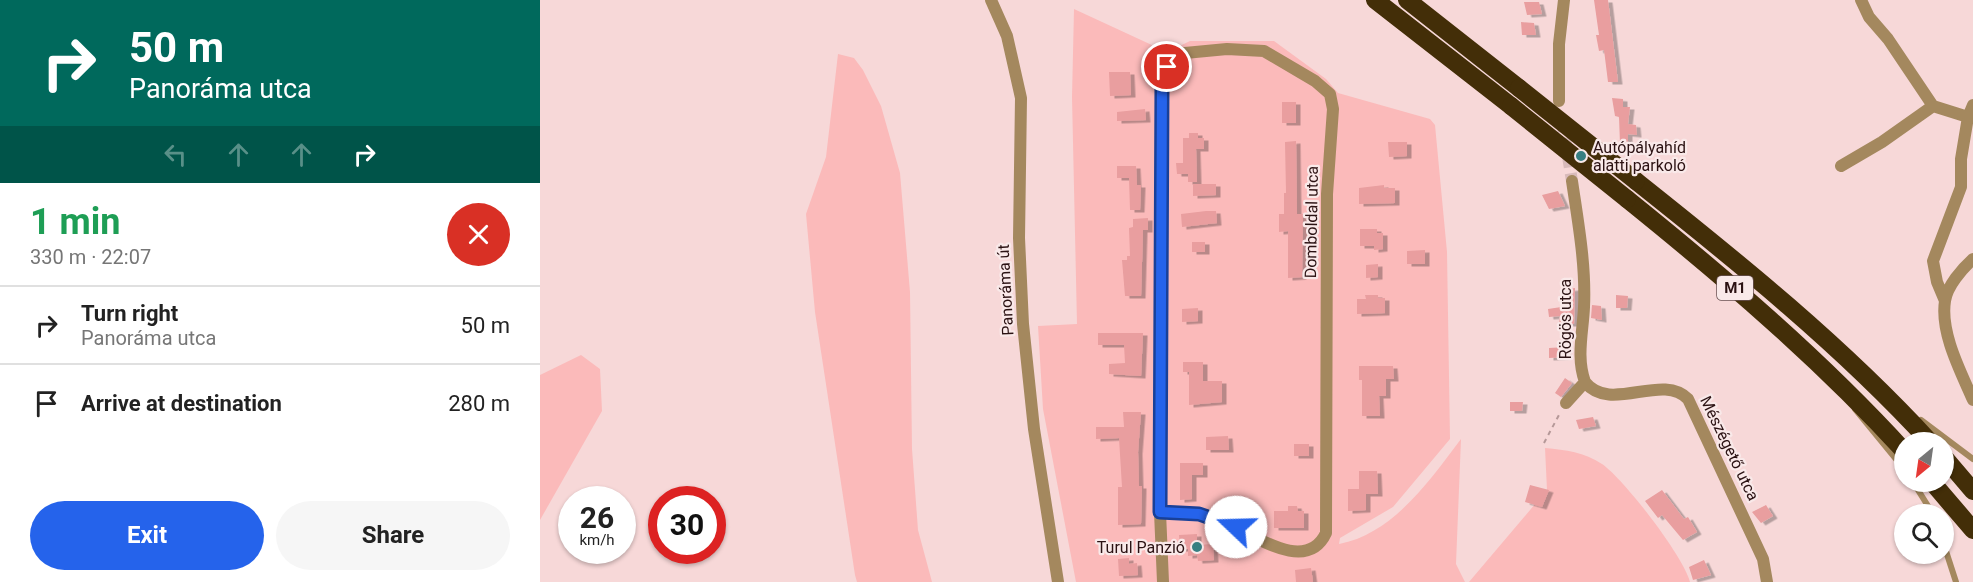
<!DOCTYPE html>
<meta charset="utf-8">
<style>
body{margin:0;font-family:Roboto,sans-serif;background:#f6f6f6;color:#222;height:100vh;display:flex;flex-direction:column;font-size:22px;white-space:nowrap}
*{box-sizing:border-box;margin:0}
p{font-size:20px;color:#767676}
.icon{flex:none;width:33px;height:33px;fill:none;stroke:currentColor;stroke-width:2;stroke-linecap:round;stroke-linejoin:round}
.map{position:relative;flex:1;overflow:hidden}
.details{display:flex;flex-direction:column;background:#fff;width:540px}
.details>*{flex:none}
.banner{background:#00695c;color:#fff;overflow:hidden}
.needle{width:39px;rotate:209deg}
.controls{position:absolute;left:1354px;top:432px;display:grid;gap:12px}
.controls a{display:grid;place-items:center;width:60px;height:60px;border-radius:50%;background:#fff;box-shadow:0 2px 4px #0004;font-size:30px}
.speed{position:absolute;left:18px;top:486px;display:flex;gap:12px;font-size:30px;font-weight:700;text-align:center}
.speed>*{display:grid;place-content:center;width:78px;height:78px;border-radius:50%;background:#fff;box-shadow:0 2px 4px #0004;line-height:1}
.speed small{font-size:15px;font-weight:400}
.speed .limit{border:9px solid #d22;background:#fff;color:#111}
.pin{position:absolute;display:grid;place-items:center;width:51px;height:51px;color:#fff;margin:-26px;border:3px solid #fff;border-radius:50%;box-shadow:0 2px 6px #0007}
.me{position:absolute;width:66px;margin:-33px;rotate:291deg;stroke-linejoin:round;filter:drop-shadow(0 0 4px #0008)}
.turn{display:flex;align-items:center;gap:21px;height:126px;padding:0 30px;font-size:27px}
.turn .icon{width:78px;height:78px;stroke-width:2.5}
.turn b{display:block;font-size:42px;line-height:51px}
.lanes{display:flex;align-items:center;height:57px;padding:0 30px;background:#0003;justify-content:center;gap:30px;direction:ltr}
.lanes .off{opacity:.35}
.round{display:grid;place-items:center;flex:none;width:63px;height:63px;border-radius:32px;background:#f6f6f6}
.overview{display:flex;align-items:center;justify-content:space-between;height:102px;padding:0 30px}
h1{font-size:36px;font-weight:700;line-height:45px;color:#1e9e55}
.action{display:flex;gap:12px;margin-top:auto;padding:12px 30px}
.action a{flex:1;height:69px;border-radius:36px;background:#2563eb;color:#fff;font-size:24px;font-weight:700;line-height:69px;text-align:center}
.action a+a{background:#f6f6f6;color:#222}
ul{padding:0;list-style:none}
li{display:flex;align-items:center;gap:18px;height:78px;padding:0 30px;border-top:2px solid #e0e0e0}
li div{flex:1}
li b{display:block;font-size:22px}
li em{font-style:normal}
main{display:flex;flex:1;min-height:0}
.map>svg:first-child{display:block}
.green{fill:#fbbaba}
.building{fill:#e99e9f;filter:url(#shadow)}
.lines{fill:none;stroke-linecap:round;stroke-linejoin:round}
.minor-tunnel{stroke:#d8baba;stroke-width:12;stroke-dasharray:12 6;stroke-linecap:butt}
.path{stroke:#b59898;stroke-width:2;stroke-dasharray:4.5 4.5;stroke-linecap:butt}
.service{stroke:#a4885e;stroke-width:6}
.minor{stroke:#a4885e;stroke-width:12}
.motorway{stroke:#432e08;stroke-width:18}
.motorway-bridge{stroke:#432e08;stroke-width:18}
.route-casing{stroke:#184099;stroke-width:15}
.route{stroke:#2563eb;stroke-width:10}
.poi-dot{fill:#377f82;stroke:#f9e9e9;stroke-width:2}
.labels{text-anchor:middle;stroke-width:4.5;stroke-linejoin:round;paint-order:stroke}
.shield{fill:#f9e9e9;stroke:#695253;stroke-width:1.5}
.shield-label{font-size:15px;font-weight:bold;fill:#2b1213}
.poi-label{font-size:16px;fill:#2b1213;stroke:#f9e9e9;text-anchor:start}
.street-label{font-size:16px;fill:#2b1213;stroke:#f9e9e9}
</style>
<main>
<section class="details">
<div class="banner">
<div class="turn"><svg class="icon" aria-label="right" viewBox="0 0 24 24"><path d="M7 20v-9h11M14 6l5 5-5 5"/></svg><div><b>50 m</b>Panoráma utca</div></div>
<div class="lanes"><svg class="icon off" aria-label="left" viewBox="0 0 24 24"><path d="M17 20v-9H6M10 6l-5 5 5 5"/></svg><svg class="icon off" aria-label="ahead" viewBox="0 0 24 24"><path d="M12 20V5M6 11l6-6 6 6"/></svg><svg class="icon off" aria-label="ahead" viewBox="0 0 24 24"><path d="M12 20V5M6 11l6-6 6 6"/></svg><svg class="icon" aria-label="right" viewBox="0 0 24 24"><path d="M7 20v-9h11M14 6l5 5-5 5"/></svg></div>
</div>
<div class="overview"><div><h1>1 min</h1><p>330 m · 22:07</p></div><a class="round" style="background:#d93025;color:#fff"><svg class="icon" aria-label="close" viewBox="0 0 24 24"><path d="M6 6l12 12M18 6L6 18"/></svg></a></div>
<ul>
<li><svg class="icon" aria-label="right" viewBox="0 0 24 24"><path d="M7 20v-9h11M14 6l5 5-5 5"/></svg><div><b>Turn right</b><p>Panoráma utca</p></div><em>50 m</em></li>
<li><svg class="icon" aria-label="arrive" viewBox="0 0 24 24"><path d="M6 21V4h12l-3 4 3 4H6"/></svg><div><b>Arrive at destination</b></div><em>280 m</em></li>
</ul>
<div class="action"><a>Exit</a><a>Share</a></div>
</section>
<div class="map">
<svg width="1433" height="582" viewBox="0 0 1433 582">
<defs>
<filter id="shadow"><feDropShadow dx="4.5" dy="2.5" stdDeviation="0" flood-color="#0004"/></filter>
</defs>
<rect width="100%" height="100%" fill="#f7d8d8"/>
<path class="green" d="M534,9l93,43 23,-11h84l52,38 12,14 92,26 5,6 12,127 3,187 -57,68 -53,31 -1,6c54,-10 91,-64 122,-105l-5,125 9,18h-389l-33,-173 -5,-83 39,-2 -5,-227z
M298,54l16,4 9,12 18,36 19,67 10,119 2,157 6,81 14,52h-75l-2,-7 -40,-263 -9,-98 20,-57z
M41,355l19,14 2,42 -62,109v-145z
M1005,448c21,2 39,4 57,16 22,15 82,93 88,118h-221l78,-92z"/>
<path class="building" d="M1054,0h14l10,82h-10l-4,-32 -5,1 -3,-16h3z
M984,2h15l3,12 -15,1z
M981,22l13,1 2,12h-14z
M569,72h21l1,23 -21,1z
M1072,98l11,1v8h7l-2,17 8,1 1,10 -9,-1v8l-3,-1v3h-5l-1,-27 -4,-1z
M742,102h14v21h-14z
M605,109l1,11 -29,1v-9z
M649,133h9v5h6v11h-8l1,33h-9v-8h-11l-1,-11h7v-25h6z
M756,141l1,73h6l-1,63 -14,1v-47l-9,1v-18h5v-21h2l-1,-51z
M848,142h19v14l-18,1z
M577,166h19l1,19h4l-1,25h-10l-1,-32h-12z
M653,184h23v11l-23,1z
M844,185v3h11v15l-36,1v-16z
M1018,191l7,15 -16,3 -7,-14z
M666,211h10l1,12 -35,4 -1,-13z
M608,218v12h-5l-2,66h-16l-3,-36h5v-4h3l-1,-28 4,-1v-8z
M820,229h17v4h6v16l-9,1v-4h-14z
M652,242h13v10h-13z
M885,250v14h-18v-13z
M838,264v13l-12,1v-13z
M1035,288l-1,36h-15l1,-8 -11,1 -1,-8 20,-3 -2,-17z
M825,295h13v3h7v15l-28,1v-15h9z
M1076,295l12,1 -1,12h-11z
M1052,305l9,1 1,14 -11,-2z
M658,308v13l-16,1v-13z
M558,333h45l-2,43 -32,-2v-10l16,-1 -1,-18h-26z
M1026,347l1,10 -18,1v-10z
M643,362h20v19h19v21l-33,3v-33h-6z
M819,366h34l1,13h-8v17h-7l1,20h-18v-36h-3z
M1025,378l7,5 -11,14 -6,-4z
M970,402h13l-1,9h-12z
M583,412h18l-3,40 1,34h3l-1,38 -23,1v-38h4l-3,-49 -23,1v-12h28z
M1053,417l3,9 -17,3 -3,-9z
M688,436l1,14h-23v-13z
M754,444h15v12h-15z
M640,463h23v12h-11v24l-12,1z
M819,471h18l1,23h-12v16l-18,1v-22h11z
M990,485l19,5 -7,17 -17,-5z
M1122,490l22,29 4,-2 9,15 -14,8 -21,-25 -4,3 -13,-17z
M1226,505l7,11 -12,7 -9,-11z
M748,506h9l1,5h6v17h-30v-17h14z
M657,534v11l16,-1 1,16 -16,1 -1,-6 -9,1v-7h-8l-1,-14z
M589,558v6l8,-1 1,12 -19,1 -1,-17z
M1164,560l7,15 -18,5 -4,-13z
M771,568l2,14h-17l-1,-12z"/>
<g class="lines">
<path class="minor-tunnel" d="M1022,120l10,61"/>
<path class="path" d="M1004,443l16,-30"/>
<path class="service" d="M1315,409l50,61
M1381,420l52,39
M1373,482l20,32
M1404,545l12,37"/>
<path class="minor" d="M451,0l16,36 14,62 -2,140 4,86 11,105 24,153
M1321,0l8,17 19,22 45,67
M1019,101v-57l5,-44
M1301,166l41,-24 51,-36 35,11 5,-12
M1433,259c-11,10 -26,27 -28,42 -5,32 16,71 28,99
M1405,301l-8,-19 -4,-21 28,-74v-28l7,-42
M1045,382c25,32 77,-10 103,17l75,160 4,23
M1026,403l19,-21c-9,-25 -2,-50 -1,-75 2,-42 -6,-85 -12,-126
M620,512c19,1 37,0 55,6 30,10 90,60 111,15l1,-339 6,-85 -3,-15 -15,-13 -51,-30 -37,-2 -42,4 -18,14 -5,15 -2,430 3,70"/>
<path class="motorway" d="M835,0l136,106
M867,0l112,88
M1096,181c102,81 206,165 294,261
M1087,199c98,79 193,160 278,253
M1404,457l29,34
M1392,482l41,48"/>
<path class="motorway-bridge" d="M979,88l117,93
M971,106l116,93"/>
</g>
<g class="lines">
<g class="route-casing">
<path id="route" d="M627,67l-5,15 -2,430 39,2 37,13"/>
</g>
<use href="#route" class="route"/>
</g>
<g class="poi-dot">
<circle cx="1041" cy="156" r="6"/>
<circle cx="657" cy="547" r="6"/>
</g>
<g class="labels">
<rect class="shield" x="1177" y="276" width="36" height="24" rx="4.5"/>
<g class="shield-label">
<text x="1195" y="293">M1</text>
</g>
<g class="poi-label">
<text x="1053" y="153">Autópályahíd<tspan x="1053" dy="18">alatti parkoló</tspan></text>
<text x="645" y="553" text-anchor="end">Turul Panzió</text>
</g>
<g class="street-label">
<text transform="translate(771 222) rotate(-89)" y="6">Domboldal utca</text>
<text transform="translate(465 290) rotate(-93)" y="6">Panoráma út</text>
<text transform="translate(1025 319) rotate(-90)" y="6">Rögös utca</text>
<text transform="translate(1190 448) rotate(64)" y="6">Mészégető utca</text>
</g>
</g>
</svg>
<div class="controls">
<a><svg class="needle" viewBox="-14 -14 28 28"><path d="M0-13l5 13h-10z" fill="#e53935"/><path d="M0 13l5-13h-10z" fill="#767676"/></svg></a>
<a><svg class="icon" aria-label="search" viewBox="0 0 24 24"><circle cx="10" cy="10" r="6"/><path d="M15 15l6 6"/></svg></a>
</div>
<div class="speed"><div>26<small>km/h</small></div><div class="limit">30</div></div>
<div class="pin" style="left:627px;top:67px;background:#d93025"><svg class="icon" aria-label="arrive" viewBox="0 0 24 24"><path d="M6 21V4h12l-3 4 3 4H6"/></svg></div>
<svg class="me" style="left:696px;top:527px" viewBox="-20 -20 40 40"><circle r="19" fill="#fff"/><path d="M0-13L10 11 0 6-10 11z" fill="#2563eb"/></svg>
</div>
</main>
